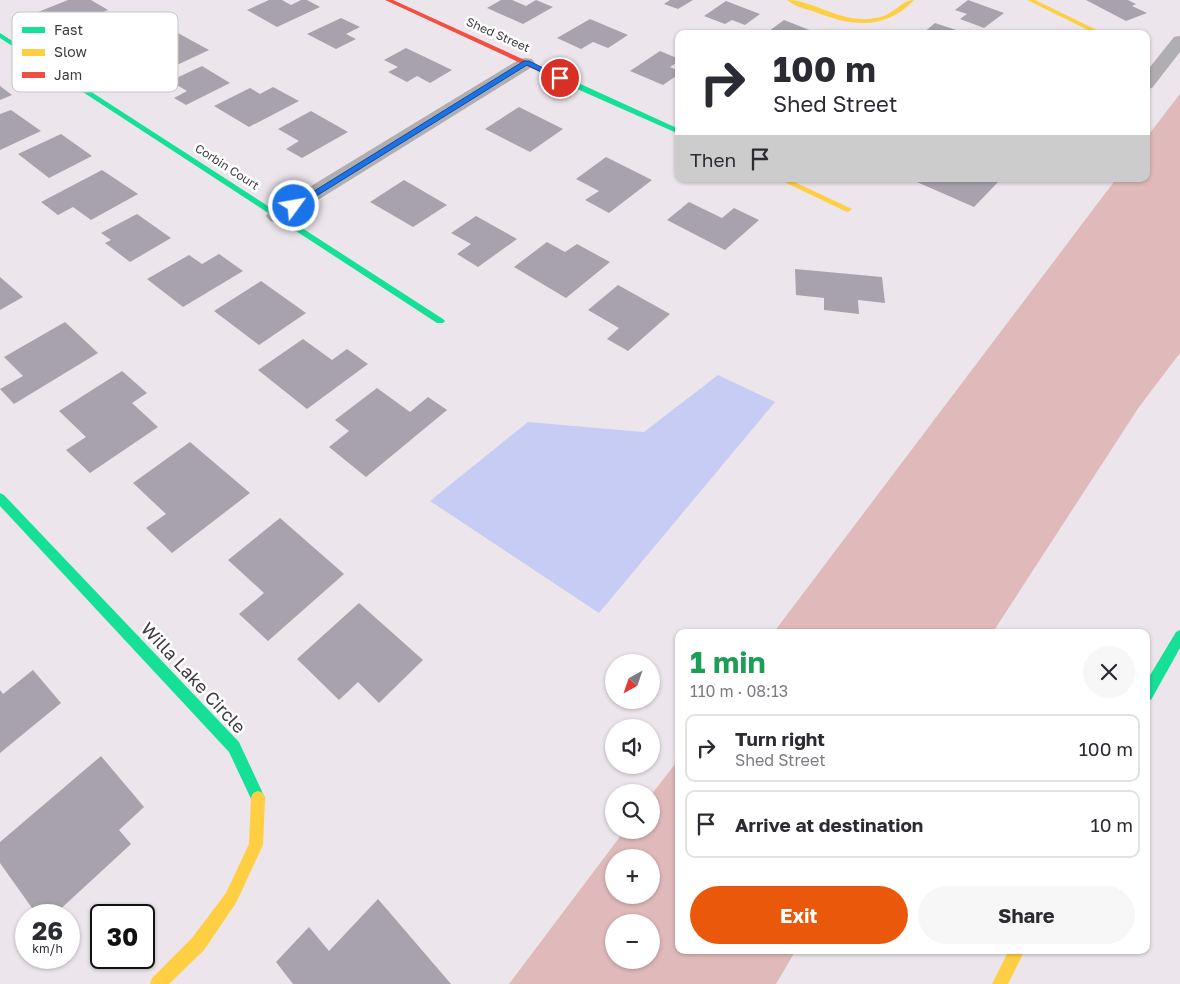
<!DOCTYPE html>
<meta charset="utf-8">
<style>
body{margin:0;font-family:"Golos Text",sans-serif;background:#f7f7f7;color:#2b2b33;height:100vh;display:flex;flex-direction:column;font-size:19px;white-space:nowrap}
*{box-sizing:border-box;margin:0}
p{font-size:16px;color:#7c7c81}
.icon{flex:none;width:28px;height:28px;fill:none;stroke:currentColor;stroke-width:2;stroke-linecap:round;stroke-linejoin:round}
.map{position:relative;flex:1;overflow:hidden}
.details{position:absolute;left:675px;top:629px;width:475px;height:325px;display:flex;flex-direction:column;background:#fff;border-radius:10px;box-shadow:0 1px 4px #0004}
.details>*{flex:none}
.guide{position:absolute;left:675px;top:30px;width:475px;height:152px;border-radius:10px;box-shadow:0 1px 4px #0004;background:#fff;color:#2b2b33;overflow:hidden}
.needle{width:32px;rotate:220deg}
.controls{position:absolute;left:605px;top:654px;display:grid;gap:10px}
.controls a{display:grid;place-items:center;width:55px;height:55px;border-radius:50%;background:#fff;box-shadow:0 1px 4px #0004;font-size:25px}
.speed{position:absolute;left:15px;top:904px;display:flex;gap:10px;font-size:25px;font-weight:700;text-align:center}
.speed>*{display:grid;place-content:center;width:65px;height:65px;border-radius:50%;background:#fff;box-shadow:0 1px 4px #0004;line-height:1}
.speed small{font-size:12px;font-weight:400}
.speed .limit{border:2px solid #111;border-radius:8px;background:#fff;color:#111}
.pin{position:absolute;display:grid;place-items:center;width:42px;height:42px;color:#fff;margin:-21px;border:2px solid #fff;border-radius:50%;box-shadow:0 1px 5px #0007}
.me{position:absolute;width:55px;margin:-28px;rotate:58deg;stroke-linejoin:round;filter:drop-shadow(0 0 4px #0008)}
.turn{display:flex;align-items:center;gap:18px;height:105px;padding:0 15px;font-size:22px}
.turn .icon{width:65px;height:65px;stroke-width:2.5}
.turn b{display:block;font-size:35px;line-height:42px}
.then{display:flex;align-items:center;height:48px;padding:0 15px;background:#0003;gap:10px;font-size:19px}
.round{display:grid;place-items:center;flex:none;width:52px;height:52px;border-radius:26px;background:#f7f7f7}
.summary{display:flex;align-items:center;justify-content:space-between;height:85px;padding:0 15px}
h1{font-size:30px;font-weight:700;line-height:38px;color:#1e9e55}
.button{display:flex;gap:10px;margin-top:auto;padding:10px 15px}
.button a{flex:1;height:58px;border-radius:30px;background:#ea580c;color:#fff;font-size:20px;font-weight:700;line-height:58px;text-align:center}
.button a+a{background:#f7f7f7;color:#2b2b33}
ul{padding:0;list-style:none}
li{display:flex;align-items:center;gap:15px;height:68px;margin:0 10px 8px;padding:0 5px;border:2px solid #e1e1e2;border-radius:10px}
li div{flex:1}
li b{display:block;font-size:19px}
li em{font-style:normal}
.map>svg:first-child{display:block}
.forest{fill:#e0baba;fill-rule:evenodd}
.water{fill:#c6ccf3}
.building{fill:#a8a2ad}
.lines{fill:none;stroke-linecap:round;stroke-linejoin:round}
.street{fill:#b0aeb0;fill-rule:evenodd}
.fast{fill:#16e098;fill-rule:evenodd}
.slow{fill:#ffcf43;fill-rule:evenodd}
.jam{fill:#f24e42;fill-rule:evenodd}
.route{fill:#1a73e8;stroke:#114b97}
.labels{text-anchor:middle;stroke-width:5;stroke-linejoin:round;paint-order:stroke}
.far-street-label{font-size:12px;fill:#3f3a3f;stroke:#fff}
.near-street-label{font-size:18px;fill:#3f3a3f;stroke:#fff}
.key{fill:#fff;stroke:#c5c4c5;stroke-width:1}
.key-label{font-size:14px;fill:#3f3a3f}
</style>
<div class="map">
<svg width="1180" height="984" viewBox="0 0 1180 984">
<rect width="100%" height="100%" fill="#ece5eb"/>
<path class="forest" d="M1180,94v259l-41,54 -146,225h-219l342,-453h30v-41z
M679,759v191h117l-20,34h-267l116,-154h26v-35zM614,858h37v37h-37zM614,922h37v38h-37z"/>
<path class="water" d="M718,375l57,27 -176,211 -169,-112 98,-79 116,10z"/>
<path class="building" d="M68,0h23l17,10 -29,12 -16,-10 -14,6 -11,-6z
M269,0h13l9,5 10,-5h6l13,7 -43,20 -30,-17z
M501,0h11l14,6 10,-6 17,7 -30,17 -36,-16z
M670,0h23l-15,9 -14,-5z
M968,0l36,13 -20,15 -24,-9 7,-5 -12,-4z
M1086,0h42l8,4 -4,2 15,7 -21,8z
M726,1l34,13 -15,11 -13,-5 -7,4 -21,-8z
M341,18l19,9 -14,7 10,5 -20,10 -29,-15z
M590,19l38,16 -20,13 -15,-6 -12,7 -24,-11z
M784,20l28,11 -4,3h-43z
M935,23l30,10 -1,1h-42z
M176,32l33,18 -49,23 -33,-19z
M406,48l46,22 -22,13 -13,-7 -10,6 -19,-10 10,-5 -14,-7z
M660,51l19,8v2l-9,6 9,4v3l-16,11 -33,-14z
M202,66l28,17 -44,22 -12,-7 13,-7 -17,-10z
M0,86l12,9 -12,5z
M273,87l26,14 -50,26 -35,-21 36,-18 10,6z
M519,107l44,22 -33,23 -45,-23z
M11,110l30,21 -41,19v-36z
M311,111l37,21 -46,26 -16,-9 13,-8 -21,-12z
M61,134l31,22 -43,22 -31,-24z
M606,157l46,23 -43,33 -24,-13 14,-9 -23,-12z
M102,170l36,24 -47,26 -18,-13 -15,8 -17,-13z
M910,179h87l3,1 -26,27z
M404,180l43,25 -34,22 -43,-25z
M689,202l33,16 12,-10 25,12 -34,30 -58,-30z
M137,214l34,24 -41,24 -25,-19 6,-3 -10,-7z
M476,216l41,23 -39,28 -21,-13 14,-10 -20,-11z
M547,242l18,10 12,-8 33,18 -44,36 -52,-31z
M219,254l24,17 -60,36 -36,-28 42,-24 13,9z
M795,269l87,8 3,26 -27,-3 1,14 -35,-4v-12l-28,-3z
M0,277l23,20 -23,13z
M261,281l45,32 -47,32 -45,-34z
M618,285l52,29 -42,37 -21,-12 12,-11 -31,-18z
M65,322l33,31 -84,51 -14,-15 23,-13 -19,-19z
M303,339l29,21 15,-11 21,15 -61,45 -49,-39z
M122,371l25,22 -15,10 26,24 -68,46 -24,-23 20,-13 -27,-26z
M377,388l33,24 18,-15 19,13 -81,67 -37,-30 20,-16 -14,-11z
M190,442l60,51 -78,60 -26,-25 20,-14 -33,-31z
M280,518l64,56 -76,67 -29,-27 25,-21 -36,-33z
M359,603l64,57 -44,43 -21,-21 -19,18 -42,-41z
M33,670l28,33 -61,50v-63l3,4z
M101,756l43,51 -25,23 12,14 -77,71h-17l-37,-52v-21z
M378,899l73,85h-158l-17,-22 33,-35 20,24z"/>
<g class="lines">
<path class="street" d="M1180,36v16l-28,36 -6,1v-17l28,-35z
M526,58l6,1 3,4 -3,4 -248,154 -7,2 -7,-2 -4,-5 4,-5 250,-152z"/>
<path class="fast" d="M0,33l443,286 2,2 -2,2h-6l-437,-285z
M568,81h6l105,48v5l-111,-49z
M0,493l4,2 235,247 26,56 -2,5 -5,2 -5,-2 -24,-51 -229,-246z
M1180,630v18l-29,52 -5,1v-19l30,-50z"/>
<path class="slow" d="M787,0c25,0 49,20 78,19 9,0 19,-2 26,-7 9,-5 13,-12 23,-12 -29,31 -63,26 -99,12 -9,-3 -21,-6 -28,-12z
M1027,0h8l70,34h-9z
M778,179h10l64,30 -4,3 -3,-1z
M258,791l5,2 2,5 -2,47 -27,58 -32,47 -35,34h-19l2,-6 40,-40 34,-45 23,-49 2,-46 2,-5z
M1009,950h16l-17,34h-16z"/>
<path class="jam" d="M385,0h8l182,83 -7,2z"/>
</g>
<path class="route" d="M524,61h5l35,17 -6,2 -31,-15 -230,143h-6l-1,-2z"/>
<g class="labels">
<g class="far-street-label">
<text transform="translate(498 35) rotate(24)" y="4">Shed Street</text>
<text transform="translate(227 167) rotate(33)" y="4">Corbin Court</text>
</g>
<g class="near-street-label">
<text transform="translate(193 678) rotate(47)" y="6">Willa Lake Circle</text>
</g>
</g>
<rect x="12" y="12" width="166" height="80" rx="8" class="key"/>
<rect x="22" y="27" width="23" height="6" fill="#16e098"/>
<rect x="22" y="49" width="23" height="7" fill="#ffcf43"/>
<rect x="22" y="72" width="23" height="6" fill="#f24e42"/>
<g class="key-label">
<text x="54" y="35">Fast</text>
<text x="54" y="57">Slow</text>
<text x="54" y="80">Jam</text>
</g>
</svg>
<div class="controls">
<a><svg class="needle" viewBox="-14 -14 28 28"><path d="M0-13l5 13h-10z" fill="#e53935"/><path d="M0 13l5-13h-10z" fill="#7c7c81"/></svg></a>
<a><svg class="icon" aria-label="sound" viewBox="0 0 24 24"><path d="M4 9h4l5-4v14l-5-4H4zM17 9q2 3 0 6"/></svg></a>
<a><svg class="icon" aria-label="search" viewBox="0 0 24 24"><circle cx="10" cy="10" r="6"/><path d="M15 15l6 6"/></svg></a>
<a>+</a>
<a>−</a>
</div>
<div class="speed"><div>26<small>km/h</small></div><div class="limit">30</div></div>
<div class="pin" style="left:560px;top:78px;background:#d93025"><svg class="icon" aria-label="arrive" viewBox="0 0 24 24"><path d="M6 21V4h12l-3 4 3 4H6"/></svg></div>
<svg class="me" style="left:294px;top:206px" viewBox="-20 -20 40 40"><circle r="17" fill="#1a73e8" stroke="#fff" stroke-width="3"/><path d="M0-11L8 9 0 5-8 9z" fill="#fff"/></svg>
<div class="guide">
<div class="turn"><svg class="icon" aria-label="right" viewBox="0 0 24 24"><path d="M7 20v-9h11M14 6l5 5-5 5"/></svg><div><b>100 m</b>Shed Street</div></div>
<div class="then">Then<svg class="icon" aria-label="arrive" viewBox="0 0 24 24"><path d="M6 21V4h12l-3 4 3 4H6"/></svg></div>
</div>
<section class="details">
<div class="summary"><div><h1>1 min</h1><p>110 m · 08:13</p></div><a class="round"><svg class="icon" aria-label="close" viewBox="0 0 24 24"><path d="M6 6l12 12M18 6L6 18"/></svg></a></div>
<ul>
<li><svg class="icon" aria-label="right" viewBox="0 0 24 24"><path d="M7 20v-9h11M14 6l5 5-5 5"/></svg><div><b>Turn right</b><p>Shed Street</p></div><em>100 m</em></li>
<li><svg class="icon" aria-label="arrive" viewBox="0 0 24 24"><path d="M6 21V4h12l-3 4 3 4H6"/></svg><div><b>Arrive at destination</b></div><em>10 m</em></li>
</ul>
<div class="button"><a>Exit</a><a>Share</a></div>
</section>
</div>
